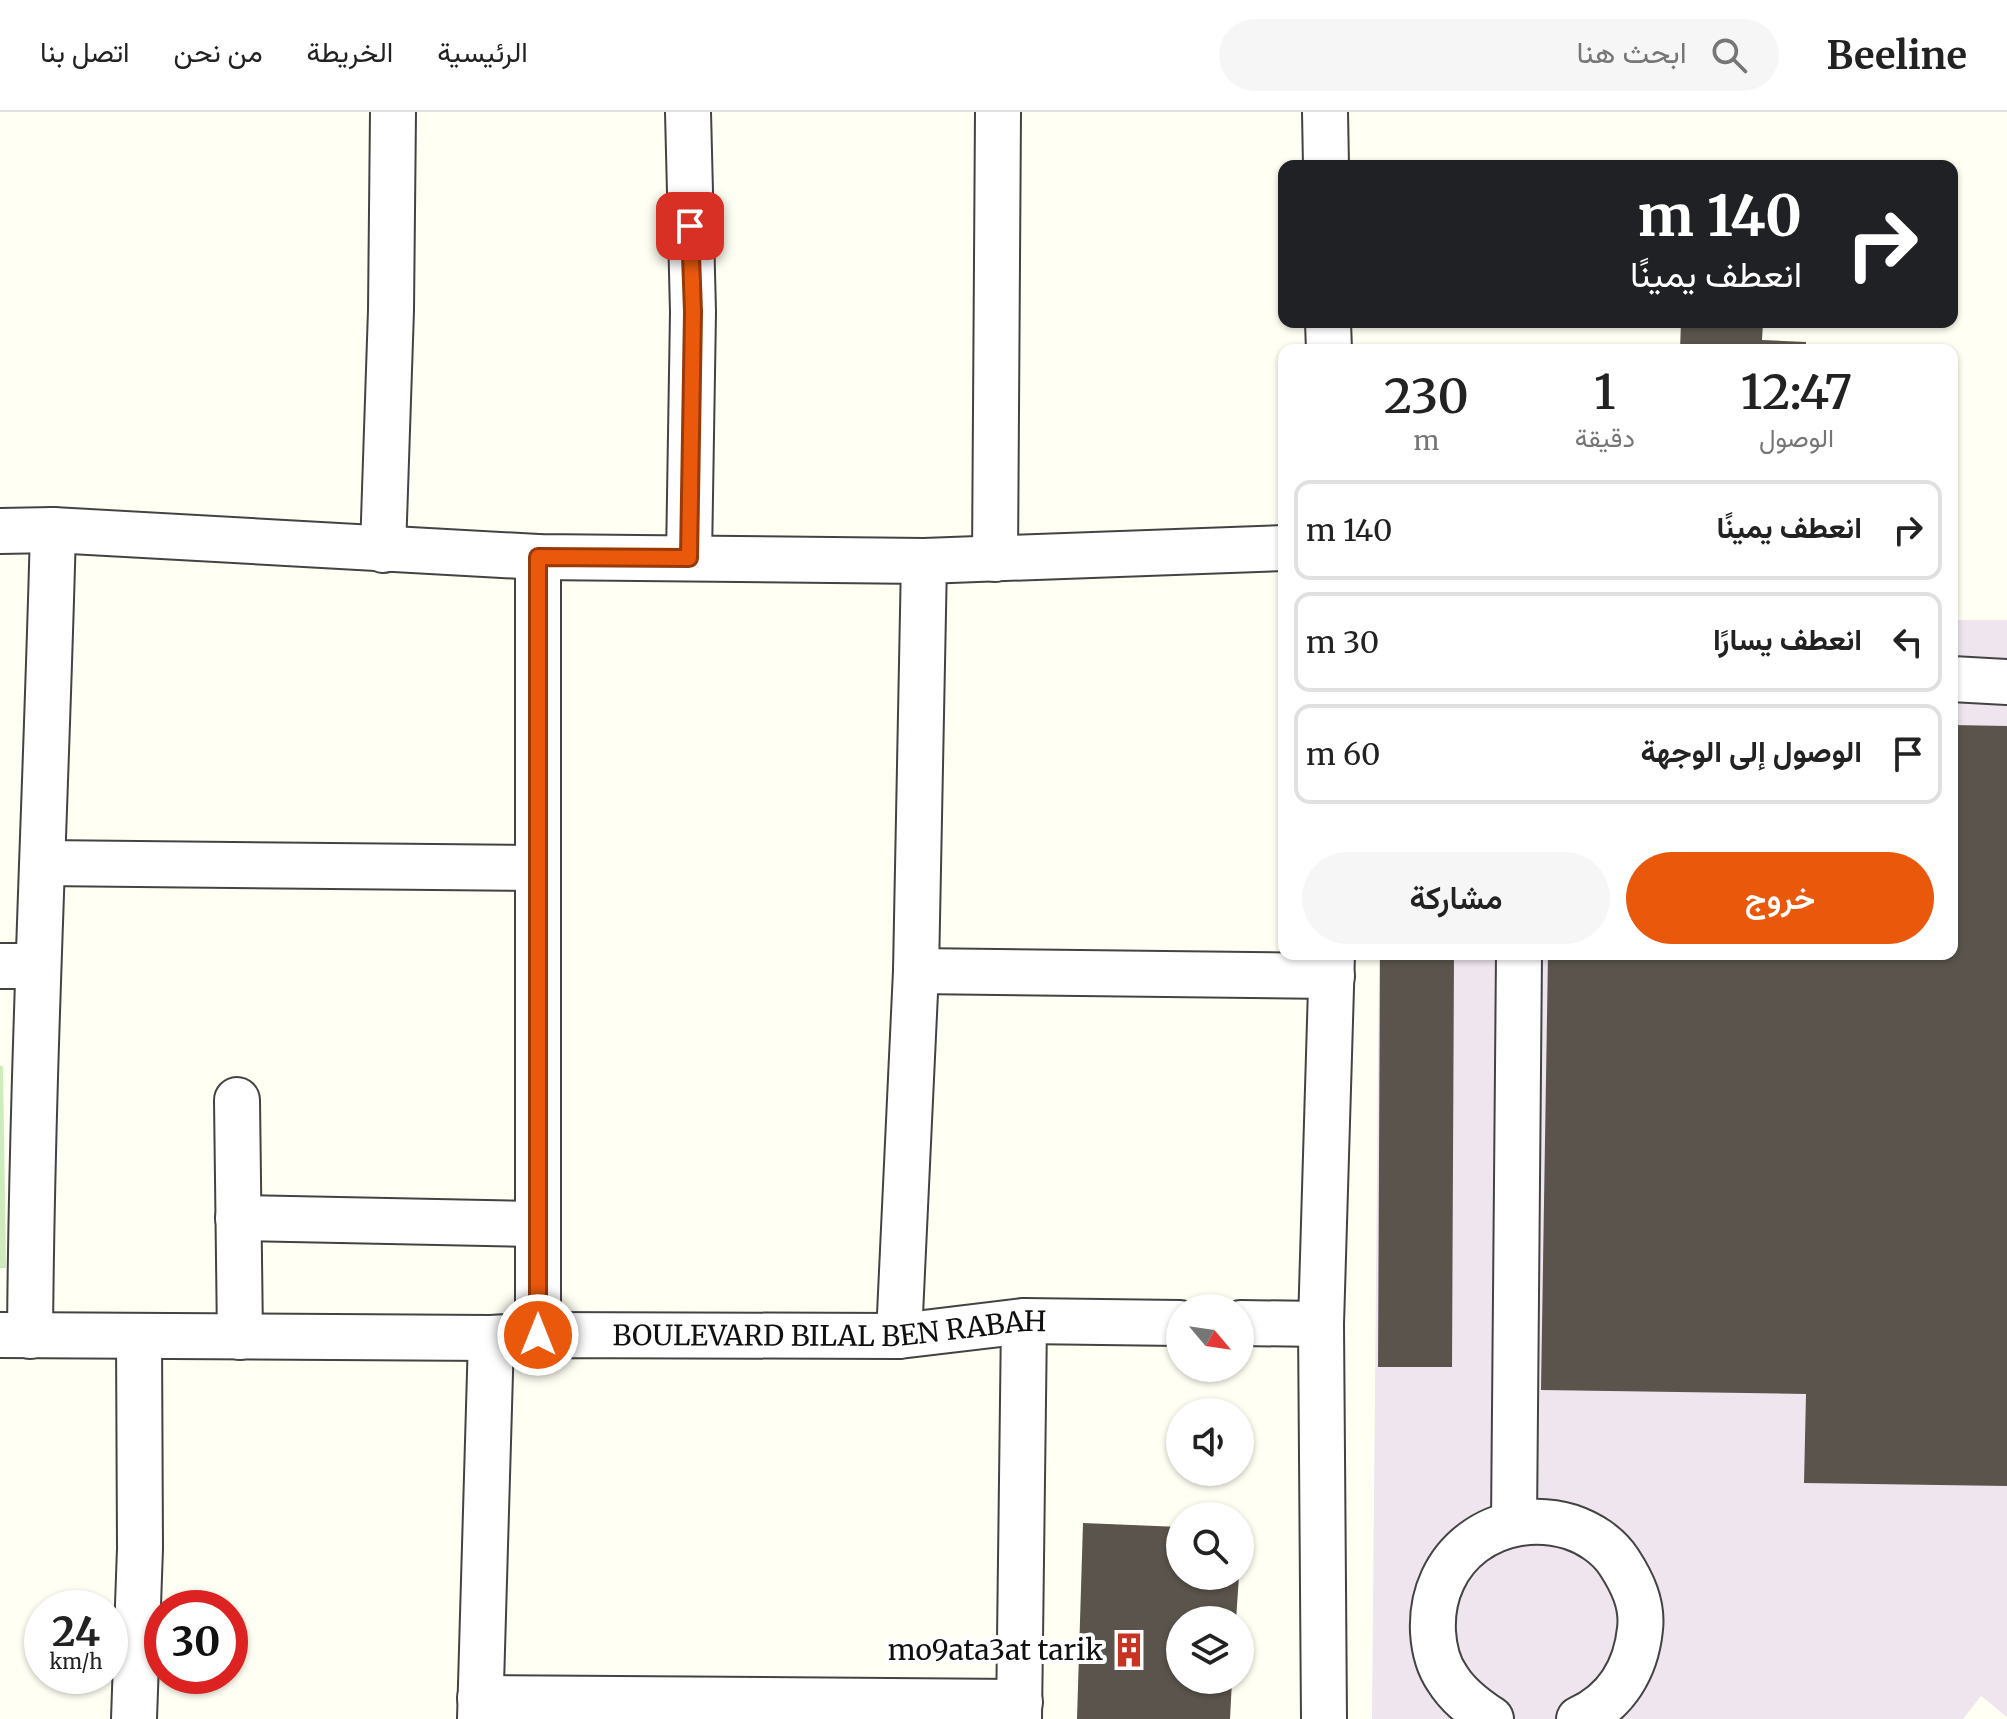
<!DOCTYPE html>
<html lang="ar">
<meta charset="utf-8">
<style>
body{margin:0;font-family:Merriweather,Vazirmatn,serif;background:#f6f6f6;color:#222;direction:rtl;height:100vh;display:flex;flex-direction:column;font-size:30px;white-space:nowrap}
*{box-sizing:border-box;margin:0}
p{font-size:26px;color:#767676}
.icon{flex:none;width:44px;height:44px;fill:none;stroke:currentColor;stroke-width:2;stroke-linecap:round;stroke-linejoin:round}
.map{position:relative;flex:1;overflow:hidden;direction:ltr}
.sheet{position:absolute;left:1278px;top:232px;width:680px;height:616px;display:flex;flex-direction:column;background:#fff;border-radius:16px;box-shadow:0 2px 6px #0004;direction:rtl}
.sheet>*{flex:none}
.top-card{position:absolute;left:1278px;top:48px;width:680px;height:168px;border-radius:16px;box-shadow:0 2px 6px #0004;direction:rtl;background:#202124;color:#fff;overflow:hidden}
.needle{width:52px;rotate:119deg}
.controls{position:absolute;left:1166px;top:1182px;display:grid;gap:16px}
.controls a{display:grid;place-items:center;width:88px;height:88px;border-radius:50%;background:#fff;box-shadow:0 2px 6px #0004;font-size:40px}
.speed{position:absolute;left:24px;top:1478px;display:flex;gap:16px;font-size:40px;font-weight:700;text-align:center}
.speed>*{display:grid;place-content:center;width:104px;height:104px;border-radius:50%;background:#fff;box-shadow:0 2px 6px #0004;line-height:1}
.speed small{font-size:20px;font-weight:400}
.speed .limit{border:12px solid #d22;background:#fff;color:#111}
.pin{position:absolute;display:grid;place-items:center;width:68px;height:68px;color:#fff;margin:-34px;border-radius:16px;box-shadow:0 4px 12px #0006}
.me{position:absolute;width:88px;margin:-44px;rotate:0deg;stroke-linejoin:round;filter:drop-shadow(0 0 6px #0008)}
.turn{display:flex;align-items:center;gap:28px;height:168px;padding:0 24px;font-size:36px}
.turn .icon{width:104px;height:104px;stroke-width:2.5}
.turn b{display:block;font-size:56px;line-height:68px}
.eta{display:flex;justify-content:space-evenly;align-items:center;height:136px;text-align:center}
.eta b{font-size:48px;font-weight:600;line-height:56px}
.action{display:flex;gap:16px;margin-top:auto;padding:16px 24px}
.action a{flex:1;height:92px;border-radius:48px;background:#ea580c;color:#fff;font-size:32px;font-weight:600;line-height:92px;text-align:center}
.action a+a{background:#f6f6f6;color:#222}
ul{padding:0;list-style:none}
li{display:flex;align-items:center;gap:24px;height:100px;margin:0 16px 12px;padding:0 8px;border:4px solid #e0e0e0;border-radius:16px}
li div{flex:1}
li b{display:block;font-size:30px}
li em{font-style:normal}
header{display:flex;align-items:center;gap:48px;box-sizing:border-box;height:112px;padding:0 40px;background:#fff;border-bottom:2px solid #e0e0e0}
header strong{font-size:38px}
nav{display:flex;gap:44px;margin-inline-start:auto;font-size:28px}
.search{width:560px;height:72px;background:#f6f6f6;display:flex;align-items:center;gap:20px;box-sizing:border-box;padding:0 28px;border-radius:44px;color:#767676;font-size:30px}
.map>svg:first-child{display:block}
.industrial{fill:#efe5ee}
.green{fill:#ccecbb}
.building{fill:#5a544c}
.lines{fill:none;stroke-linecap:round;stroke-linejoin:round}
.minor-casing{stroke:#434343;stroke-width:48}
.minor{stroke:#fff;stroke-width:44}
.route-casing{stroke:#983908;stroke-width:20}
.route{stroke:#ea580c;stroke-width:14}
.labels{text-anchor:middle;stroke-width:8;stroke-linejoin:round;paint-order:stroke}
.street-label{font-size:28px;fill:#101010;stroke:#fff}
.poi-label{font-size:28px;fill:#101010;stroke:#fff;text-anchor:end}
</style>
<header>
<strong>Beeline</strong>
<div class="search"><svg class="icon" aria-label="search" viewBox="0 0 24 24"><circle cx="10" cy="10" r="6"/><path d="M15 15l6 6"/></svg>ابحث هنا</div>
<nav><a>الرئيسية</a><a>الخريطة</a><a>من نحن</a><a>اتصل بنا</a></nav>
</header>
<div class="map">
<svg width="2007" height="1607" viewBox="0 0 2007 1607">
<rect width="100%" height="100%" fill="#fffff4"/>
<path class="industrial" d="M1952,508h55v1097l-26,-21 -18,23h-591l7,-765h573z"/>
<path class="green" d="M0,953l3,2 3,201h-6z"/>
<path class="building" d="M1681,210l82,1 -1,17 44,2v8h-126z
M1952,613l55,1v760l-203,-3 2,-89 -265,-4 7,-436h404z
M1380,842h74l-2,413h-74z
M1083,1411l97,4v49h59l-3,44h-56v60h52l-2,39h-153z"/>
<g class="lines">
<g class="minor-casing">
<g id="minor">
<path d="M688,0l5,200 -4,246"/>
<path d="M1325,0l1,54"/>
<path d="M1328,210l1,28"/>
<path d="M0,419l53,-1 485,27 386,4 360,-13"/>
<path d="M383,438l8,-240 2,-198"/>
<path d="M538,445v778"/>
<path d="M995,447l3,-447"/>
<path d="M1952,567l55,3"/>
<path d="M43,751l493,5"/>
<path d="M0,854h37"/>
<path d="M916,859l416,5"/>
<path d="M237,988l3,237"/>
<path d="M238,1106l299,6"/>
<path d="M1240,1211l81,1"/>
<path id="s1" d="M0,1223l491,3 47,-3 361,1 125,-15 156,2"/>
<path d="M30,1224c2,-269 16,-537 23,-806"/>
<path d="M899,1224l17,-365 8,-410"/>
<path d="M1514,1411l5,-569"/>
<path d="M480,1586l540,4"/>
<path d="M134,1607l6,-171 -1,-211"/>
<path d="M480,1607l11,-381"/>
<path d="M1019,1607l5,-398"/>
<path d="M1324,1607l-3,-395 11,-370"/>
<path d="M1491,1607c-17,-11 -33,-23 -44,-41 -9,-13 -13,-30 -14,-46 -4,-77 65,-127 138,-105 18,6 37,18 48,35 13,20 24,42 21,67 -4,40 -24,73 -61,90"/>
</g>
</g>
<use href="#minor" class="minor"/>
</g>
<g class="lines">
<g class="route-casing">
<path id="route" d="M538,1223v-778l151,1 4,-246 -3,-86"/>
</g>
<use href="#route" class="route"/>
</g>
<defs>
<g id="building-bare" transform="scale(2.76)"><path d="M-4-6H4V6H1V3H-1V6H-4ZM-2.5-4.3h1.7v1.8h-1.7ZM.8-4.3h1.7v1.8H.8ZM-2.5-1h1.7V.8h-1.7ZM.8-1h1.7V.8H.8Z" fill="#c83421" stroke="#fff" stroke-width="2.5" paint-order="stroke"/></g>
</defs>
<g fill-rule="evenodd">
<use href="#building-bare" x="1129" y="1538"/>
</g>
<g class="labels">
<g class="street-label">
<text dy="10" stroke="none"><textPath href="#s1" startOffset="830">BOULEVARD BILAL BEN RABAH</textPath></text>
</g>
<g class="poi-label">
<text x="1103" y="1548">mo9ata3at tarik</text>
</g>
</g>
</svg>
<div class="controls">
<a><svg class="needle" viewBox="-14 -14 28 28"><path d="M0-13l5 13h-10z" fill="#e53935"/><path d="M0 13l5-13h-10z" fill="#767676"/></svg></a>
<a><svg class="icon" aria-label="sound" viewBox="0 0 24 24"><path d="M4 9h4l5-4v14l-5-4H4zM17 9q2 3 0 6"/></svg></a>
<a><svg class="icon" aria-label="search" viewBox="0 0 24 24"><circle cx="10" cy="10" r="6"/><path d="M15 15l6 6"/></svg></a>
<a><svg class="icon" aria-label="layers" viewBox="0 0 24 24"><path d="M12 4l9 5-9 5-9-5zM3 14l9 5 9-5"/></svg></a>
</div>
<div class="speed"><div>24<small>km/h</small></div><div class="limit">30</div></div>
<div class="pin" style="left:690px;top:114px;background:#d93025"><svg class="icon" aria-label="arrive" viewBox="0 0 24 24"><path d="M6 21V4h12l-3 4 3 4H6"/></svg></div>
<svg class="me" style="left:538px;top:1223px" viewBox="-20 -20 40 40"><circle r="17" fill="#ea580c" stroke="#fff" stroke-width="3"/><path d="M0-11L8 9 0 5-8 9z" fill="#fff"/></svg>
<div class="top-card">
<div class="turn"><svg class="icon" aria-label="right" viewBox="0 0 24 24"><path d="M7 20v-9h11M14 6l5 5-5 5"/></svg><div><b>140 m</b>انعطف يمينًا</div></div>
</div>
<section class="sheet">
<div class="eta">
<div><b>12:47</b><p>الوصول</p></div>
<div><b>1</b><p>دقيقة</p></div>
<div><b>230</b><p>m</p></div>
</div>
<ul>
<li><svg class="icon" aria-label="right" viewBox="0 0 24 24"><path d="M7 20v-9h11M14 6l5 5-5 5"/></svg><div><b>انعطف يمينًا</b></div><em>140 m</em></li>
<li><svg class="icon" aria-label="left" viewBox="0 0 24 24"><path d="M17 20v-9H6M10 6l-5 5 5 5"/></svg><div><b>انعطف يسارًا</b></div><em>30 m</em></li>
<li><svg class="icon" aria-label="arrive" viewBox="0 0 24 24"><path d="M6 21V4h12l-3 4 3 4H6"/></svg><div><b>الوصول إلى الوجهة</b></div><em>60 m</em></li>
</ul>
<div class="action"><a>خروج</a><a>مشاركة</a></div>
</section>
</div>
